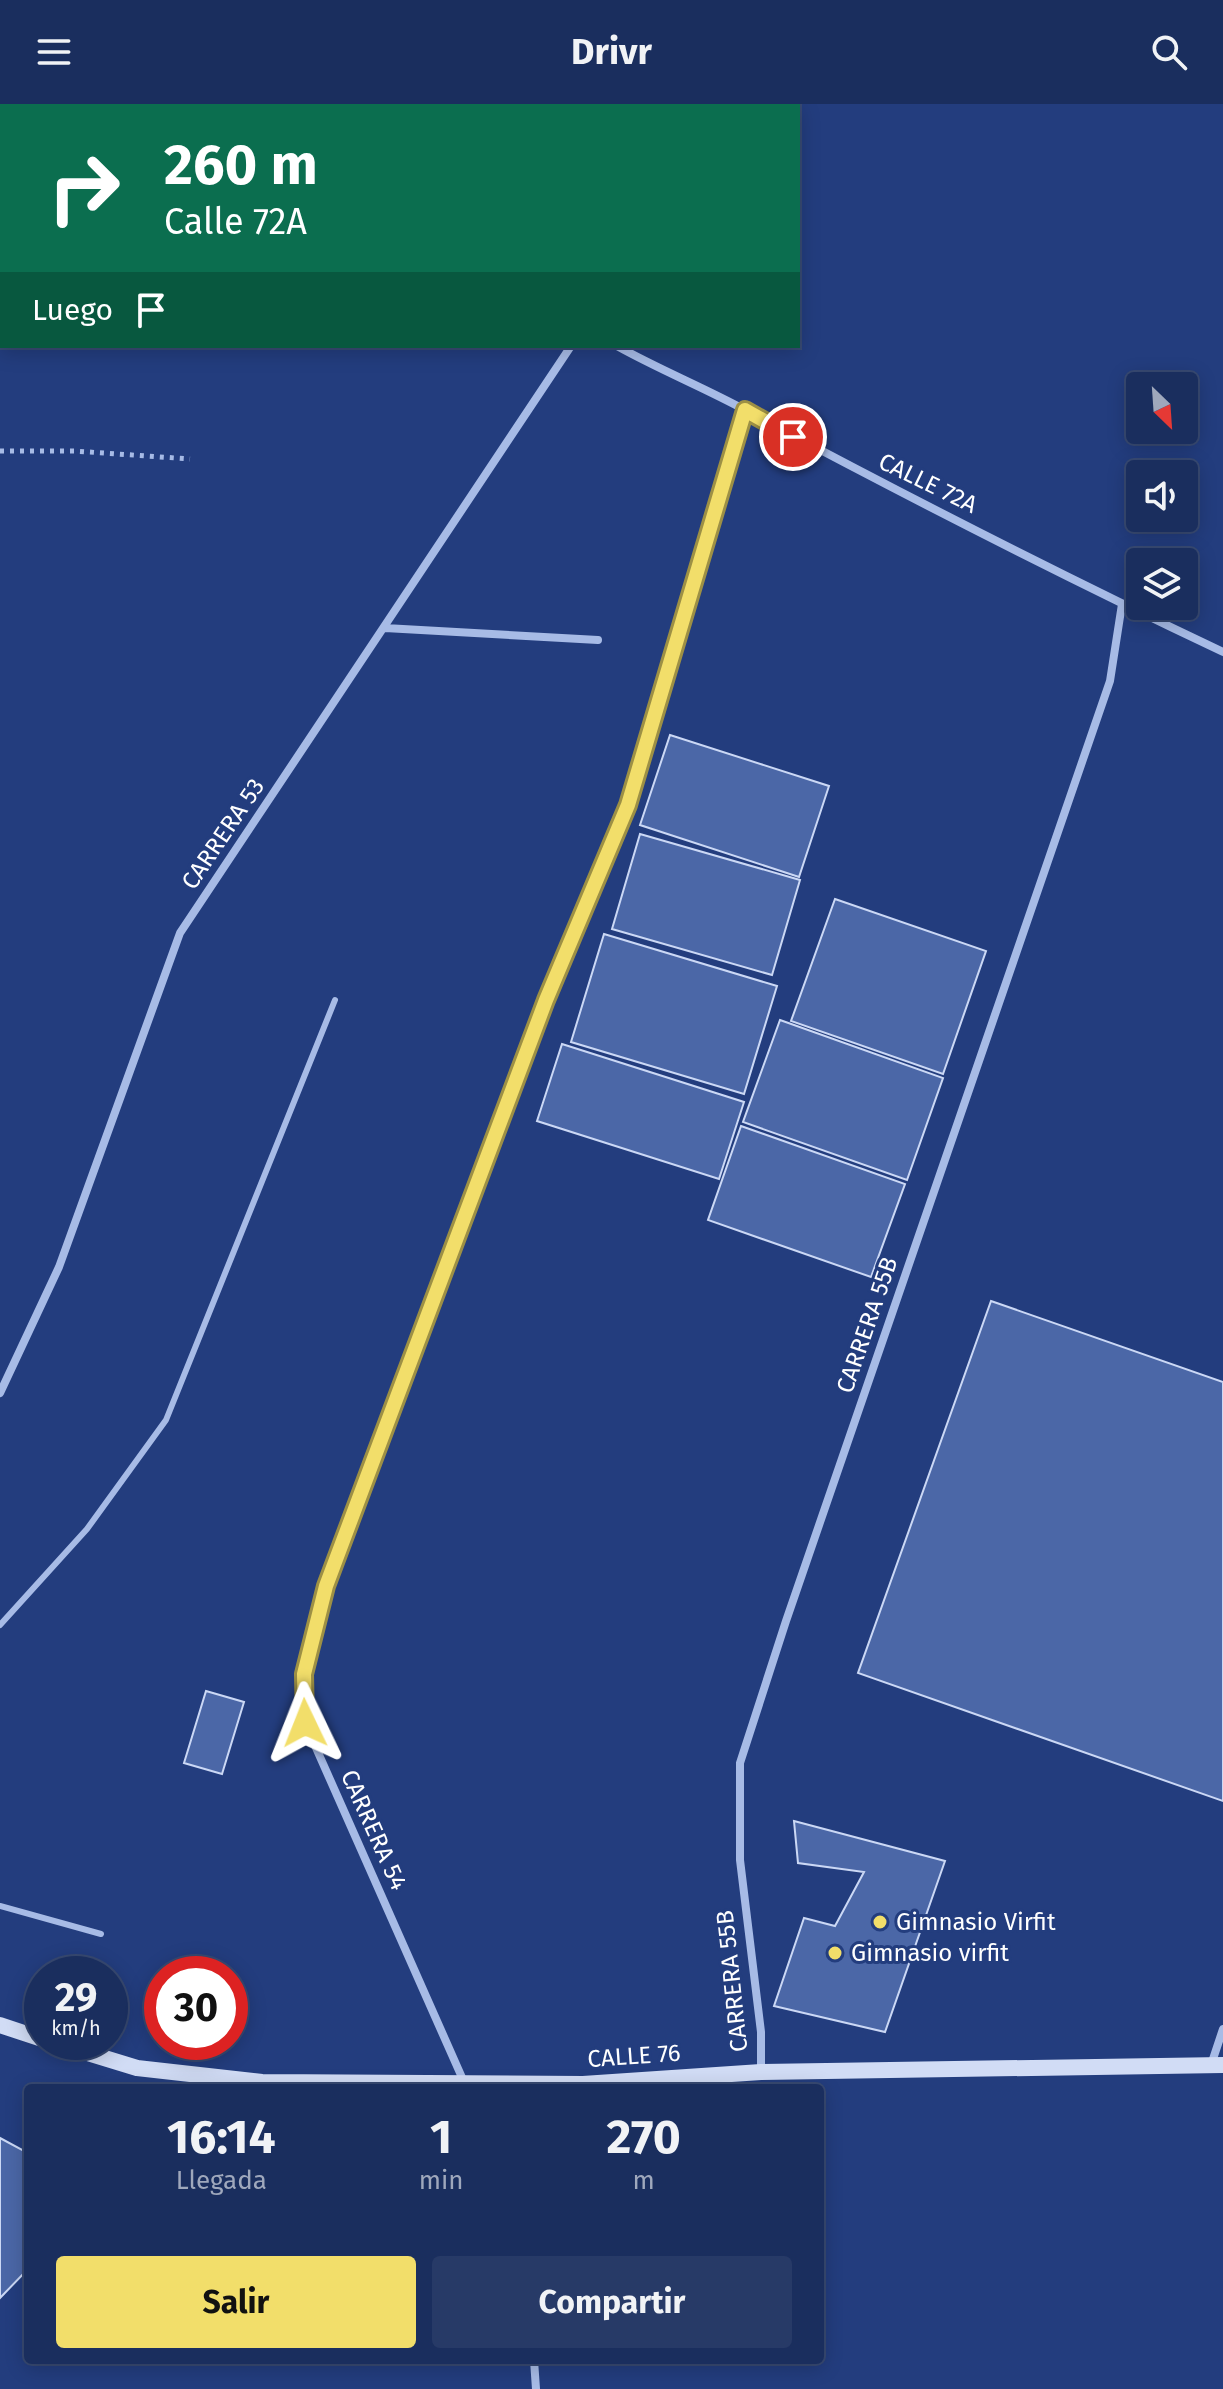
<!DOCTYPE html>
<html lang="es">
<style>
body{margin:0;font-family:"Fira Sans",sans-serif;background:#273a67;color:#f1f3f6;height:100vh;display:flex;flex-direction:column;font-size:30px;white-space:nowrap}
*{box-sizing:border-box;margin:0}
p{font-size:26px;color:#9fa8bc}
.icon{flex:none;width:44px;height:44px;fill:none;stroke:currentColor;stroke-width:2;stroke-linecap:round;stroke-linejoin:round}
.map{position:relative;flex:1;overflow:hidden}
.drawer{position:absolute;left:24px;top:1980px;width:800px;height:280px;display:flex;flex-direction:column;background:#1a2e5e;border-radius:8px;box-shadow:0 4px 20px #0003,0 0 0 2px #384a73}
.drawer>*{flex:none}
.guide{position:absolute;left:0px;top:0px;width:800px;height:244px;box-shadow:0 4px 20px #0003,0 0 0 2px #384a73;background:#0b6e4f;color:#fff;overflow:hidden}
.needle{width:52px;rotate:155deg}
.tools{position:absolute;left:1126px;top:268px;display:grid;gap:16px}
.tools a{display:grid;place-items:center;width:72px;height:72px;border-radius:8px;background:#1a2e5e;box-shadow:0 4px 20px #0003,0 0 0 2px #384a73;font-size:40px}
.speed{position:absolute;left:24px;top:1852px;display:flex;gap:16px;font-size:40px;font-weight:700;text-align:center}
.speed>*{display:grid;place-content:center;width:104px;height:104px;border-radius:50%;background:#1a2e5e;box-shadow:0 4px 20px #0003,0 0 0 2px #384a73;line-height:1}
.speed small{font-size:20px;font-weight:400}
.speed .limit{border:12px solid #d22;background:#fff;color:#111}
.pin{position:absolute;display:grid;place-items:center;width:68px;height:68px;color:#fff;margin:-34px;border:4px solid #fff;border-radius:50%;box-shadow:0 2px 8px #0007}
.me{position:absolute;width:88px;margin:-44px;rotate:358deg;stroke-linejoin:round;filter:drop-shadow(0 0 6px #0008)}
.turn{display:flex;align-items:center;gap:28px;height:168px;padding:0 32px;font-size:36px}
.turn .icon{width:104px;height:104px;stroke-width:2.5}
.turn b{display:block;font-size:56px;line-height:68px}
.then{display:flex;align-items:center;height:76px;padding:0 32px;background:#0003;gap:16px;font-size:30px}
.eta{display:flex;justify-content:space-evenly;align-items:center;height:136px;text-align:center}
.eta b{font-size:48px;font-weight:700;line-height:56px}
.action{display:flex;gap:16px;margin-top:auto;padding:16px 32px}
.action a{flex:1;height:92px;border-radius:8px;background:#f2de6a;color:#111;font-size:32px;font-weight:700;line-height:92px;text-align:center}
.action a+a{background:#273a67;color:#f1f3f6}
header{display:flex;justify-content:space-between;align-items:center;height:104px;padding:0 32px;background:#1a2e5e;font-size:36px;font-weight:700}
.map>svg:first-child{display:block}
.building{fill:#4b67a7;stroke:#cbd8f5;stroke-width:2}
.lines{fill:none;stroke-linecap:round;stroke-linejoin:round}
.path{stroke:#a7bbe6;stroke-width:5;stroke-dasharray:4 6;stroke-linecap:butt}
.lane{stroke:#a7bbe6;stroke-width:6}
.street{stroke:#a7bbe6;stroke-width:8}
.secondary{stroke:#d1dcf5;stroke-width:16}
.route-casing{stroke:#9d9045;stroke-width:20}
.route{stroke:#f2de6a;stroke-width:14}
.poi-dot{fill:#f2de6a;stroke:#233d7e;stroke-width:3}
.labels{text-anchor:middle;stroke-width:6;stroke-linejoin:round;paint-order:stroke}
.street-label{font-size:24px;fill:#fff;stroke:#233d7e}
.poi-label{font-size:24px;fill:#fff;stroke:#233d7e;text-anchor:start}
</style>
<header><svg class="icon" aria-label="menu" viewBox="0 0 24 24"><path d="M4 6h16M4 12h16M4 18h16"/></svg>Drivr<svg class="icon" aria-label="search" viewBox="0 0 24 24"><circle cx="10" cy="10" r="6"/><path d="M15 15l6 6"/></svg></header>
<div class="map">
<svg width="1223" height="2285" viewBox="0 0 1223 2285">
<rect width="100%" height="100%" fill="#233d7e"/>
<path class="building" d="M670,631l159,51 -30,91 -159,-52z
M640,730l160,46 -28,95 -160,-46z
M835,795l151,52 -43,123 -152,-53z
M604,830l173,52 -33,108 -173,-52z
M780,916l163,58 -36,102 -164,-58z
M562,940l182,58 -25,77 -182,-58z
M741,1022l164,58 -34,93 -163,-57z
M991,1197l232,81v419l-365,-128z
M206,1587l38,11 -22,72 -38,-11z
M794,1717l151,40 -60,171 -111,-26 30,-88 31,8 29,-54 -66,-9z
M0,2034l28,15v116l-28,29z"/>
<g class="lines">
<path class="path" d="M0,347h74l116,8"/>
<path class="lane" d="M0,1521l87,-96 79,-109 169,-420
M0,1802l101,28"/>
<path class="street" d="M179,0l8,2
M499,0l1,2
M617,242c43,24 88,42 130,65 157,84 316,165 476,241
M385,524l213,12
M0,1289l59,-126 121,-334 391,-587
M1211,1961l12,-36
M761,1967v-39l-21,-172v-97l46,-142 324,-940 12,-77
M464,1978l-159,-359 -1,-49 22,-88 220,-586 82,-195 117,-395
M534,2256l2,29"/>
<path class="secondary" d="M0,1921l42,14
M52,1938l85,26 125,14 321,2 178,-12 462,-7"/>
</g>
<g class="lines">
<g class="route-casing">
<path id="route" d="M305,1619l-1,-49 22,-88 220,-586 82,-195 117,-395 48,27"/>
</g>
<use href="#route" class="route"/>
</g>
<g class="poi-dot">
<circle cx="880" cy="1818" r="8"/>
<circle cx="835" cy="1849" r="8"/>
</g>
<g class="labels">
<g class="street-label">
<text transform="translate(928 379) rotate(26)" y="8">CALLE 72A</text>
<text transform="translate(223 730) rotate(-56)" y="8">CARRERA 53</text>
<text transform="translate(867 1221) rotate(-71)" y="8">CARRERA 55B</text>
<text transform="translate(374 1726) rotate(66)" y="8">CARRERA 54</text>
<text transform="translate(732 1877) rotate(-96)" y="8">CARRERA 55B</text>
<text transform="translate(634 1952) rotate(-4)" y="8">CALLE 76</text>
</g>
<g class="poi-label">
<text x="896" y="1826">Gimnasio Virfit</text>
<text x="851" y="1857">Gimnasio virfit</text>
</g>
</g>
</svg>
<div class="tools">
<a><svg class="needle" viewBox="-14 -14 28 28"><path d="M0-13l5 13h-10z" fill="#e53935"/><path d="M0 13l5-13h-10z" fill="#9fa8bc"/></svg></a>
<a><svg class="icon" aria-label="sound" viewBox="0 0 24 24"><path d="M4 9h4l5-4v14l-5-4H4zM17 9q2 3 0 6"/></svg></a>
<a><svg class="icon" aria-label="layers" viewBox="0 0 24 24"><path d="M12 4l9 5-9 5-9-5zM3 14l9 5 9-5"/></svg></a>
</div>
<div class="speed"><div>29<small>km/h</small></div><div class="limit">30</div></div>
<div class="pin" style="left:793px;top:333px;background:#d93025"><svg class="icon" aria-label="arrive" viewBox="0 0 24 24"><path d="M6 21V4h12l-3 4 3 4H6"/></svg></div>
<svg class="me" style="left:305px;top:1619px" viewBox="-20 -20 40 40"><path d="M0-17L14 15 0 8-14 15z" fill="#f2de6a" stroke="#fff" stroke-width="4"/></svg>
<div class="guide">
<div class="turn"><svg class="icon" aria-label="right" viewBox="0 0 24 24"><path d="M7 20v-9h11M14 6l5 5-5 5"/></svg><div><b>260 m</b>Calle 72A</div></div>
<div class="then">Luego<svg class="icon" aria-label="arrive" viewBox="0 0 24 24"><path d="M6 21V4h12l-3 4 3 4H6"/></svg></div>
</div>
<section class="drawer">
<div class="eta">
<div><b>16:14</b><p>Llegada</p></div>
<div><b>1</b><p>min</p></div>
<div><b>270</b><p>m</p></div>
</div>
<div class="action"><a>Salir</a><a>Compartir</a></div>
</section>
</div>
